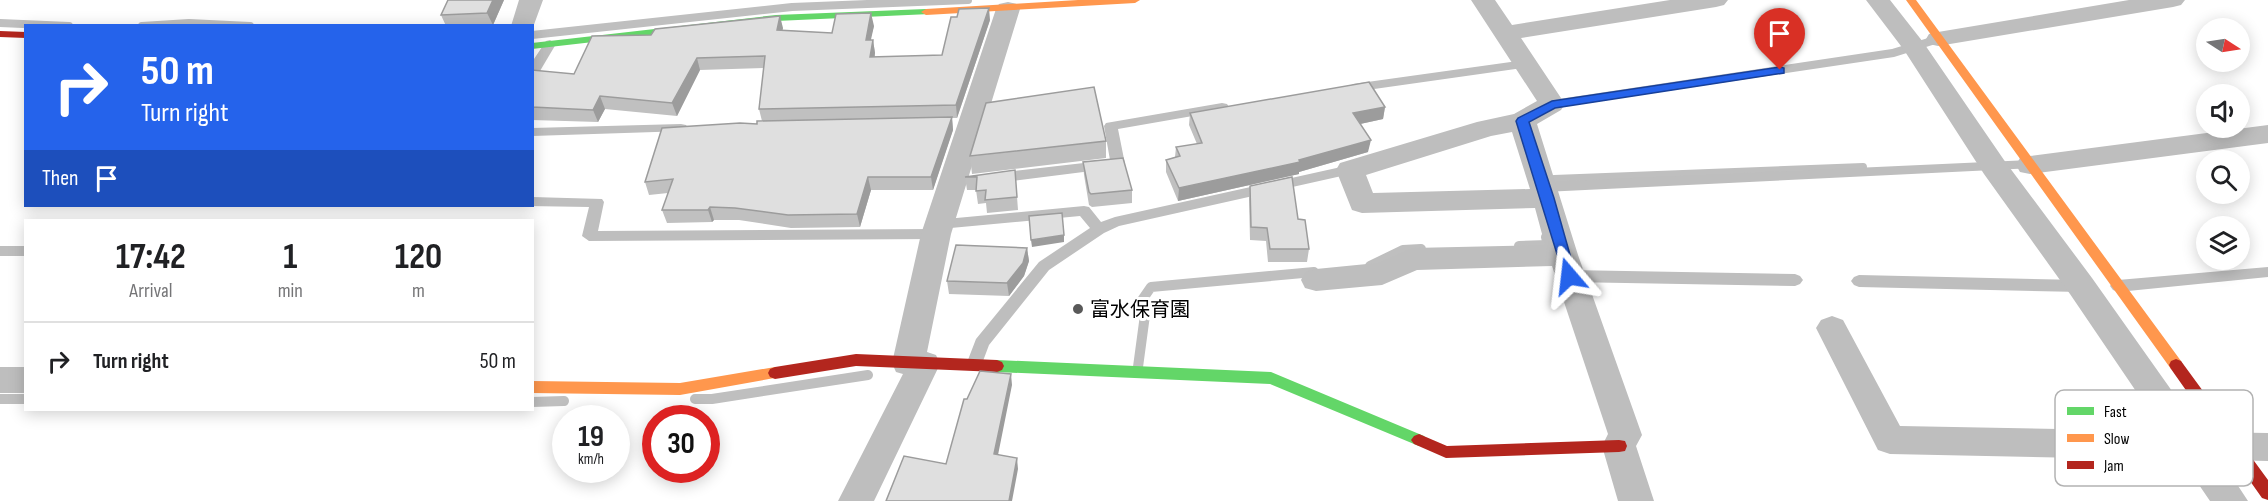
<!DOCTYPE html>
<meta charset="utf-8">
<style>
body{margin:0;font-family:"Sofia Sans Condensed","Noto Sans JP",sans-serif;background:#f6f6f6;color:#202124;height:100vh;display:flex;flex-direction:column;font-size:22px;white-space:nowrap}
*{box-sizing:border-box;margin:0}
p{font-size:20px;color:#757577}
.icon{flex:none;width:33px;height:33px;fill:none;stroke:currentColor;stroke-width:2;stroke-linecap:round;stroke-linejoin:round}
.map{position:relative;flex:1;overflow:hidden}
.sheet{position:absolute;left:24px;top:219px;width:510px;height:192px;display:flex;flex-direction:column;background:#fff;border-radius:0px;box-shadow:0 3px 15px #0003}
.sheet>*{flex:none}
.banner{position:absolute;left:24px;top:24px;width:510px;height:183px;border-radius:0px;box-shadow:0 3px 15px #0003;background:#2563eb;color:#fff;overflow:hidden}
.needle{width:39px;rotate:102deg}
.controls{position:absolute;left:2196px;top:18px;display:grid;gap:12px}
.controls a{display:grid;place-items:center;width:54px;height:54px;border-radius:50%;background:#fff;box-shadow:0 3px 15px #0003;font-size:30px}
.speed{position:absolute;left:552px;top:405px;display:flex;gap:12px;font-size:30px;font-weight:700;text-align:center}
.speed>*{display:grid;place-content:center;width:78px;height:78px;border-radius:50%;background:#fff;box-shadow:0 3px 15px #0003;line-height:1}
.speed small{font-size:15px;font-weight:400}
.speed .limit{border:9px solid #d22;background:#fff;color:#111}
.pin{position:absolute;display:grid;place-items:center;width:51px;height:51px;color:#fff;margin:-62px -26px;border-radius:50% 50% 50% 0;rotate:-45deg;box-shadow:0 0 6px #0007}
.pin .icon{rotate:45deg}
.me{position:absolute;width:66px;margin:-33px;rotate:343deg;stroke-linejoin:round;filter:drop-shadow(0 0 4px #0008)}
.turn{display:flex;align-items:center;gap:21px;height:126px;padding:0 18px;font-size:27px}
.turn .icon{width:78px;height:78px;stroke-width:2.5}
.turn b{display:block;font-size:42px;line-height:51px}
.then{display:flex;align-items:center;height:57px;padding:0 18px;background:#0003;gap:12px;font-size:22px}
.eta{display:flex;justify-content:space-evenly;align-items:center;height:102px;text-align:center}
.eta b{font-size:36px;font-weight:700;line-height:42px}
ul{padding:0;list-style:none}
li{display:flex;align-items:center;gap:18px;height:78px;padding:0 18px;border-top:2px solid #e0e0e0}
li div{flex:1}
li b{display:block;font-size:22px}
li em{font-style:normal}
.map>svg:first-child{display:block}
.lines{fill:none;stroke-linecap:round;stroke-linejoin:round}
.stream-far1{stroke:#bfbfbf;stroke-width:8}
.stream{stroke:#bfbfbf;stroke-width:10}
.lane{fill:#bebebe;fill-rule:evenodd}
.street{fill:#bebebe;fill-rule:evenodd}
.fast{fill:#63d668;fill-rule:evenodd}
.slow{fill:#ff974d;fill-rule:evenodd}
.jam{fill:#b3261e;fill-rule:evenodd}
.wall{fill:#c0c0c0}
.shaded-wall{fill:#9c9c9c}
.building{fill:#dfdfdf;stroke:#9c9c9c;stroke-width:1.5}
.route{fill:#2563eb;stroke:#184099;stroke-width:1.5}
.poi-dot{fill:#595959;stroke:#fff;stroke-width:2}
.labels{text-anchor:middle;stroke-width:6;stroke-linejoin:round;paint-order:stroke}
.poi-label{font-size:20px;fill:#000;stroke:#fff;text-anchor:start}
.key{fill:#fff;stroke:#b2b2b2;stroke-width:1.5}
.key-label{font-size:16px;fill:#000}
</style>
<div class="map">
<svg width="2268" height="501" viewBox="0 0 2268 501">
<rect width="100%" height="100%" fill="#fff"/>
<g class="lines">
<path class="stream-far1" d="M0,23l69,3
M142,26l47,-3 61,3
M532,35l260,-28 176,-7
M1554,179l309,-12"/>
<path class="stream" d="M1519,246l29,-1 -2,-8
M1370,266l33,-16 18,-1
M1138,367l7,-52 -3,-15 9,-13 163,-15
M0,399h26
M695,399h17l156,-24
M532,402l32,-1"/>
<path class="lane" d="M1938,35l6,4 -2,3 -48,15 -342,51 -7,-4 7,-4 340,-51z
M550,40l6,4 -19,32 -5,1v-15l14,-21z
M1525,60l5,1 1,3 -1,3 -177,25 -7,-4 7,-4z
M1222,103l5,1 2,3 -2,3 -109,19 7,35 -2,3 -126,16 -7,-5 7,-5 113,-13 -6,-34 2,-3z
M681,124l5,1 2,3 -2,3 -154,5v-8z
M2030,160l5,2 2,3 -2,3 -491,24 -7,-5 7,-5z
M1350,165l5,2 2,3 -2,3 -236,53 -15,7 -55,37 -60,75 -9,24 -6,2 -6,-2 -2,-4 10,-26 63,-77 51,-34 -10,-12 -140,13 -5,-1 -2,-4 2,-4 149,-14 5,1 12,15 14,-5z
M532,197l70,2 2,3 -6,29 338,-2 7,5 -7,5 -347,2 -7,-5 7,-29 -62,-1h5z
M0,246h26v10h-26z
M2268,267v10l-150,15 -5,-2 -3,-4 3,-4 5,-2z
M1569,270l226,4 5,2 3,4 -3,4 -5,2 -226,-4 -5,-2 -3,-4 3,-4z
M1859,275l222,5 5,2 3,4 -3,4 -5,2 -222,-5 -5,-2 -3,-4 3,-4z"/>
<path class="street" d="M519,0h24l-11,30v-4h-21z
M1471,0h24l17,25 158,-25h58l-4,5 -8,2 -195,31 44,66 -4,6 -24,14 41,131 64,180 -6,11 18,55h-36l-16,-55 6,-12 -56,-168 -135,4 -35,15 -66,6 -11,-3 -4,-8 4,-8 11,-3 61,-6 35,-15 133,-3 -10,-37 -173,5 -10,-3 -16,-40 4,-7 137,-41 37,-8 23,-13zM1512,132l18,57 -157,4 -7,-18 125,-39z
M1866,0h24l33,42 81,118 88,118 109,154 67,1v28l-47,-1 27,41h-38l-28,-41 -292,-6 -12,-4 -62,-122 5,-8 11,-4 11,4 57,106 263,5 -93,-137 -86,-120 -80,-124z
M2129,0h56l-4,5 -8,2 -235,39 -9,-2 -3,-5 3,-5 9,-2z
M1008,2l9,2 3,5 -69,225 -24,118 9,3 4,9 -66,137h-36l65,-127 -7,-2 -4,-9 29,-129 75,-225 3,-5z
M2268,125v18l-238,31 -10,-2 -4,-7 4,-7 10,-2z
M0,367h26v26h-26z"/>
<path class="fast" d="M926,9l4,1v4l-154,7 -244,28v-6l244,-28z
M997,360l274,12 153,64 3,4 -3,4 -5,2 -5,-2 -144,-60 -273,-12 -5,-2 -2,-4 2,-4z"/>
<path class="slow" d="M1078,0h62l-5,3 -209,12 -5,-3 5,-3z
M1906,0h10l265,361 2,4 -2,4h-10z
M775,367l5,2 2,4 -2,4 -100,18 -148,-2v-12l148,2z"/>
<path class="jam" d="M0,31l26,1v6l-26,-1z
M856,354l141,6 5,2 2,4 -2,4 -5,2 -141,-6 -81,13 -5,-2 -2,-4 2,-4 5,-2z
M2176,359l5,2 87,119v20l-6,-2 -91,-129 -2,-4 2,-4z
M1419,434l28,12 172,-6 6,1 2,5 -2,5 -6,1 -173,6 -32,-14 -3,-4 3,-4z"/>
</g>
<path class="wall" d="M448,0h56l-11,25 -47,1 -5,-11z
M990,20l-33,98h-5l1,12 -20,60h-62l-11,37 -69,1 -52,-8h-25l-2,2 -45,1 -5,-13 6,-17 -19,2 -4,-13 117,-61 -3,-12 5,-41 -64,2 -23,46 -72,-7 -7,13 -66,-2v-50l42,4 209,-46 -1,2 50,3 42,-7 -4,14h3l2,13v4l67,-2z
M1385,107l-2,12 -23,5 8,28 -69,20v2l-121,27 -12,-29v-12l9,-3 1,-10 21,-3 -8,-19 1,-12z
M1106,141v17l-134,16 -2,-18z
M1083,162l49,28v13l-40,4 -3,-2 -5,-30z
M1015,170l3,40 -31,3 -1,-10 -8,1 -2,-14h-9l-2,-13z
M1250,186l48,33 11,30 -2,13h-39l-2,-21 -16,-1 -1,-41z
M1027,248l2,13 -5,15 -15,20 -60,-2 -2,-13z"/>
<path class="shaded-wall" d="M493,0h11l-11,25 -6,-12z
M989,8l1,12 -33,98 -1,-13z
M871,13l3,13 -6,27 -2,-13z
M780,16l3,12 -3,14 -3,-12z
M873,40l2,13 -3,17 -2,-13z
M697,58l3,12 -23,46 -5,-13z
M600,96l5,13 -7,13 -5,-12z
M1385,107l-2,12 -32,7 2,-13z
M952,117l1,13 -20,60 -2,-13z
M1371,140l-3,12 -69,20v2l-121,27 1,-13 120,-28z
M868,177l3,13 -11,37 -3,-13z
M710,207l4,13 -2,2 -4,-12z
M1064,235v7l-32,5 -1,-7z
M1027,248l2,13 -5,15 -15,20 -2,-13z
M1011,374l1,11 -16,80 -2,-11z
M1017,458l1,11 -6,32h-3z"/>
<path class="building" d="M448,0h45l-6,13 -46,2z
M989,8l-33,97 -197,4 6,-53 -68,2 -25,45 -72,-7 -7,14 -61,-3v-37l42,4 18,-38 59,-1 4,-6 125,-13 -3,14 55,3 4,-19 35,-1 -5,27h7l-3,17 72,-2 9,-38h6l2,-8z
M1369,82l16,25 -32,6 18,27 -72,20 1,2 -121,26 -13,-28 14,-4 -4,-9 26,-4 -12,-30z
M1094,87l12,54 -136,15 16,-53z
M952,117l-21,60h-63l-11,37 -69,1 -53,-7 -25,-1 -2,3h-46l11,-31 -28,3 17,-54 78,-5 17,1v-3z
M1123,158l9,32 -41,4 -2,-2 -6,-30z
M1015,170l2,27 -32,3 1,-10 -10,1 1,-14h-12z
M1292,177l6,42 7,1 4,29h-39l-3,-21 -16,-1 -1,-41z
M1062,213l2,22 -33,5 -2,-24z
M956,245l71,3 -4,15 -16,20 -60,-2z
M980,371l31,3 -17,80 23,4 -8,43h-123l18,-45 42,8 18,-65h3z"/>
<path class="route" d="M1780,67l4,1v5l-229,35 -26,14 25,76 22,78 -2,4h-9l-49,-159 2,-3 34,-17z"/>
<circle class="poi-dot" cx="1078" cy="309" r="6"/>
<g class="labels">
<g class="poi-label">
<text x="1090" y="316">富水保育園</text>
</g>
</g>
<rect x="2055" y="390" width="198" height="96" rx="9" class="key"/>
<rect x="2067" y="407" width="27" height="8" fill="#63d668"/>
<rect x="2067" y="434" width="27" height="8" fill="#ff974d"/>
<rect x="2067" y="461" width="27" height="8" fill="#b3261e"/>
<g class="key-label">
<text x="2104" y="417">Fast</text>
<text x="2104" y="444">Slow</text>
<text x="2104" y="471">Jam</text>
</g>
</svg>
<div class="controls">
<a><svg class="needle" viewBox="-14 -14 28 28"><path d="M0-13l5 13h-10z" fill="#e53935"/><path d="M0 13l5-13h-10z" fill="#757577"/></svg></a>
<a><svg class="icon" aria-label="sound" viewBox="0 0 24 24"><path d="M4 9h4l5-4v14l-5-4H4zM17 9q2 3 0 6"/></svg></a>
<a><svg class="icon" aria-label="search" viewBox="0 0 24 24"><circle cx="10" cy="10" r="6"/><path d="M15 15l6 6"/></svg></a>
<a><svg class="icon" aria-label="layers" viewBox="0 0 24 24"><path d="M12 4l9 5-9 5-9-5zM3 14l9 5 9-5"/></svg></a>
</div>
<div class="speed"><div>19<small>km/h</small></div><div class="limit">30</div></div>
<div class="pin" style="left:1780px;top:70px;background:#d93025"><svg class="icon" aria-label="arrive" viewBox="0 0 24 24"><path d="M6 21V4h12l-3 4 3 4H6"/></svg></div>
<svg class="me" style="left:1569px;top:276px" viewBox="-20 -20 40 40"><path d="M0-17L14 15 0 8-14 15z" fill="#2563eb" stroke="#fff" stroke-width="4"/></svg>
<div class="banner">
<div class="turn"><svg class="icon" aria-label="right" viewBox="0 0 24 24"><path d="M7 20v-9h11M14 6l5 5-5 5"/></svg><div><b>50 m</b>Turn right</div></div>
<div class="then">Then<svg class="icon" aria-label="arrive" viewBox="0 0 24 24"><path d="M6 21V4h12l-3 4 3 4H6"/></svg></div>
</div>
<section class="sheet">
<div class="eta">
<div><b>17:42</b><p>Arrival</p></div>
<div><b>1</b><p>min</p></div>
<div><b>120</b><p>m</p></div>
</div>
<ul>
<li><svg class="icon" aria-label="right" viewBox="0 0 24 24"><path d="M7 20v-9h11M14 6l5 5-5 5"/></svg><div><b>Turn right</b></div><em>50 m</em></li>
</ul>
</section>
</div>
